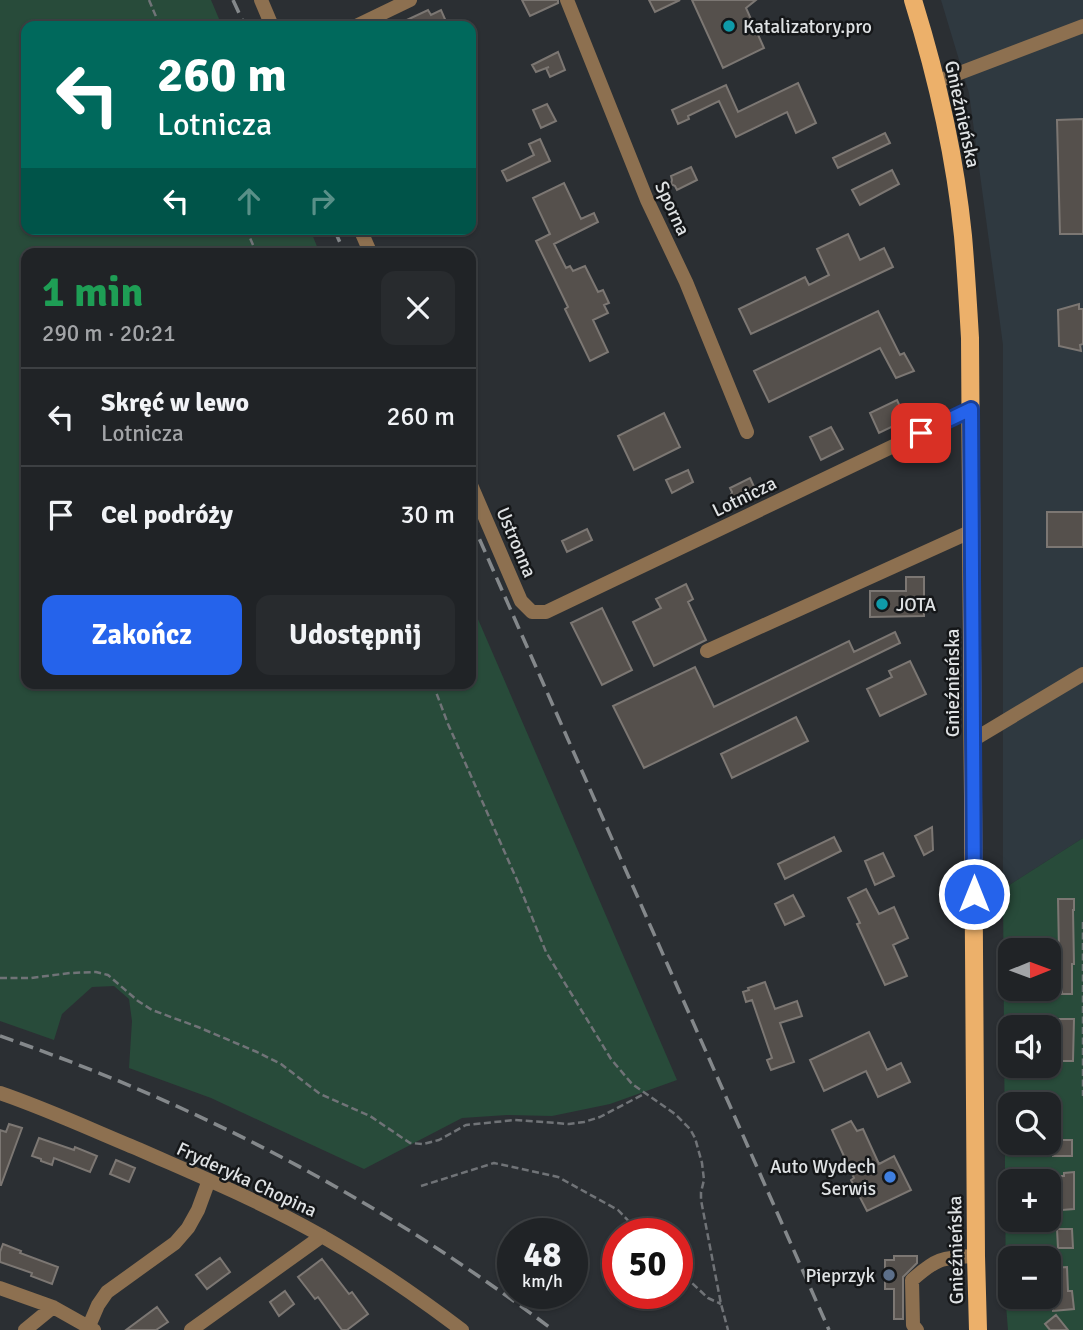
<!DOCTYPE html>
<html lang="pl">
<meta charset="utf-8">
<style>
body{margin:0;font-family:Signika,sans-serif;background:#282b2e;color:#f1f3f6;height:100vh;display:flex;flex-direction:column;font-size:26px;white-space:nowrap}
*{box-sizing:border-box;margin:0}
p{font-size:23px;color:#a2a4a7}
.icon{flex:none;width:38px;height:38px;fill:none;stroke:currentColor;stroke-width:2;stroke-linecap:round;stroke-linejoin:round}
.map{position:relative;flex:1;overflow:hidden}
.side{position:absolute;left:21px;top:248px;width:455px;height:441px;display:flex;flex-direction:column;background:#202326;border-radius:14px;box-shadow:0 2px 5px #0004,0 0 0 2px #3d4043}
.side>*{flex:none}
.top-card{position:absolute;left:21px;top:21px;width:455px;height:214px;border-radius:14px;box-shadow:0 2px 5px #0004,0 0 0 2px #3d4043;background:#00695c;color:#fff;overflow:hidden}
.needle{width:46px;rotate:89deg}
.tools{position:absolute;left:998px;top:938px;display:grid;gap:14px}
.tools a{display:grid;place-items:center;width:63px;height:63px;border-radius:14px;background:#202326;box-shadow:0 2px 5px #0004,0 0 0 2px #3d4043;font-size:35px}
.speed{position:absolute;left:497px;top:1218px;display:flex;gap:14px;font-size:35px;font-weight:700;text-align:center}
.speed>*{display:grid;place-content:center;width:91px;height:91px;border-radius:50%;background:#202326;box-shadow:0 2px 5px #0004,0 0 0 2px #3d4043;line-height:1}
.speed small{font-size:18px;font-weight:400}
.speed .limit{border:10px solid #d22;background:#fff;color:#111}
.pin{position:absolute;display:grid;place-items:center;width:60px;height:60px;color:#fff;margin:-30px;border-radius:14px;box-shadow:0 4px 10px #0006}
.me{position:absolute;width:77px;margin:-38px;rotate:0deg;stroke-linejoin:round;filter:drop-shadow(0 0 5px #0008)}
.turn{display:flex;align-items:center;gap:24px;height:147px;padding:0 21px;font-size:32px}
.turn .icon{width:91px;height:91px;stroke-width:2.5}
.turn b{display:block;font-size:49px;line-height:60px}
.lanes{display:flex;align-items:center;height:66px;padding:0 21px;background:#0003;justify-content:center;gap:35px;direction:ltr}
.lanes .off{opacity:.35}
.round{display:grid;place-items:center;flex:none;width:74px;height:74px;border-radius:14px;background:#282b2e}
.overview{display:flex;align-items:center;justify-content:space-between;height:119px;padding:0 21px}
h1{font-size:42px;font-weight:800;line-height:52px;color:#1e9e55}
.button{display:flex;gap:14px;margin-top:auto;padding:14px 21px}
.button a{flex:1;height:80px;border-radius:14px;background:#2563eb;color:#fff;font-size:28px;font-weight:800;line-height:80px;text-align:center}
.button a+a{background:#282b2e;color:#f1f3f6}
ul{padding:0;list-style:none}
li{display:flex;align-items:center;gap:21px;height:98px;padding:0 21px;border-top:2px solid #3d4043}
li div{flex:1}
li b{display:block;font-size:26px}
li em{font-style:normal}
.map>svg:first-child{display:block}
.built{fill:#2f3940}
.green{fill:#284b3a;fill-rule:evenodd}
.building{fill:#55504c;stroke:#7c7773;stroke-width:2}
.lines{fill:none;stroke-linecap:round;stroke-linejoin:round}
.path{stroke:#707377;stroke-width:2.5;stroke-dasharray:7 3.5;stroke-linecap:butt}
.minor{stroke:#8d7050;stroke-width:14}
.major{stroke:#ecb06a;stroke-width:18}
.rail{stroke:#84888b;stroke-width:3.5;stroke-dasharray:14 7;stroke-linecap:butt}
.route-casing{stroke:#184099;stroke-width:18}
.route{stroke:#2563eb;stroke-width:12}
.culture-dot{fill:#0f9aa8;stroke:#151719;stroke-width:2.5}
.shop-dot{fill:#3f7fe0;stroke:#151719;stroke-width:2.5}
.service-dot{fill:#5c6f8a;stroke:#151719;stroke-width:2.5}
.labels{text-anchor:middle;stroke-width:5;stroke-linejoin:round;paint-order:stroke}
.poi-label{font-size:19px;fill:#dfe2e4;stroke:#151719;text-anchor:start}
.street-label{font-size:19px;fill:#dfe2e4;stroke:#151719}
</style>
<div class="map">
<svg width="1083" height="1330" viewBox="0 0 1083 1330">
<rect width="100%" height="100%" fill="#2b2f33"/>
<path class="built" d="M941,0h142v838l-80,51v-544l-34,-252z"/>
<path class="green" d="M0,0h211l11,26h-196v203h284l10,25h-294v430h445v-81l206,477 -67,24 -58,12 -45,-1 -45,3 -98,51 -153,-71 -82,-30 3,-47 -3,-22 -15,-13 -22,1 -30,27 -8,26 -54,-19z
M1083,838v492h-75l-2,-25 -3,-416zM1010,950h38v39h-38zM1010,1027h38v39h-38zM1010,1104h38v39h-38zM1010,1181h38v39h-38zM1010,1258h38v39h-38z"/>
<path class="building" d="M522,0h36v3l-28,13z
M649,0h31l-25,12z
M692,0h64l-10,8 18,40 -41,20z
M428,10l3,5 10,-5 7,16h-54z
M558,52l7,18 -15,7 -4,-9 3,-1 -13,5 -4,-7z
M798,83l18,40 -20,10 -9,-21 -51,25 -17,-36 -31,15 1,3 -11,5 -6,-14 54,-25 12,27z
M547,104l9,17 -15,7 -8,-18z
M1083,119v115h-23l-3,-114z
M885,133l5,10 -52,25 -5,-10z
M540,139l10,22 -43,20 -5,-10 32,-16 -5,-11z
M691,167l6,13 -20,10 -2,-4 -4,-2 1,-4 -1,-4z
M892,170l7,14 -39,21 -8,-15z
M564,183l17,36 13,-6 4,9 -44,22 12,24 4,-2 3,5 12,-5 13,26 5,-2 6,13 -5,2 4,8 -15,7 15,32 -18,9 -25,-52 3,-2 -32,-66 14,-7 -17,-36z
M848,234l12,26 24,-12 9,19 -142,67 -12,-25 66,-32 4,8 20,-10 -12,-26z
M1079,304v5h4v35l-3,1 1,6 -22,-5 -1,-36z
M878,311l22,44 4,-2 10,18 -18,7 -16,-30 -111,54 -15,-31z
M897,400l9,20 -27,13 -9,-20z
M664,413l16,34 -46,23 -16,-34z
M831,427l12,22 -22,11 -11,-23z
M688,470l5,12 -21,11 -6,-13z
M750,478l6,13 -20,10 -1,-3 -5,-1 2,-5 -2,-4z
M1047,512h36v35h-36z
M587,529l5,11 -25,12 -5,-11z
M906,577h18v39l-54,1v-26h36z
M686,584l7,15 -5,3 18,38 -52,26 -21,-44 28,-14 -5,-9z
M602,608l30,62 -30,15 -31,-62z
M895,632l5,11 -256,125 -31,-62 82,-39 19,40 135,-66 5,11z
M910,661l16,33 -46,22 -13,-27 25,-12 -3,-6z
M796,717l12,24 -76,37 -11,-24z
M932,827l1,23 -9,5 -9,-19z
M834,837l7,14 -56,28 -7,-15z
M883,853l11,23 -19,9 -10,-24z
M866,889l13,25 15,-7 14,31 -15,7 14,31 -22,9 -28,-61 3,-1 -12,-25z
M793,895l11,21 -19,9 -10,-21z
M1058,899h16v11h-1l1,54h-2v30h-10v-30h-6v-13h3z
M765,982l10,27 22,-8 5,15 -22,7 14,39 -23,8 -4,-10 5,-2 -20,-58 -6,2 -3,-10 6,-2 -1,-2z
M1056,1019h18l-1,42h-18z
M869,1032l18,38 14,-7 9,19 -32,15 -12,-26 -42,20 -14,-31z
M851,1121l6,10 6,-2 16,35 15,-8 17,34 -44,21 -16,-31 3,-2 -22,-48z
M9,1124l13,4 -21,57h-1v-55l6,2z
M39,1138l35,12 1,-3 22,9 -7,16 -36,-14 -2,7 -11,-4v-2l-9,-3z
M1053,1140h19v16h-19z
M116,1160l19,8 -6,14 -19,-8z
M1074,1172v37l-12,1 -2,-34h4v-3z
M1057,1229h15l1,19h-15z
M3,1244l18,7 -1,2 38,14 -6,17 -21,-8 1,-3 -32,-11v-10z
M894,1256h23v7l-14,14v42h-9v-30h-9v-29h9z
M220,1258l10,14 -23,17 -11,-14z
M322,1259l27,35 3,-2 16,22 -21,16h-5l-24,-33 -3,2 -17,-22z
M1067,1267l1,24h4l2,18 -21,2 -1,-12 5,-1 -2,-18h-2l-1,-12z
M285,1291l9,13 -15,12 -9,-14z
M157,1307l11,15 -12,8h-30z
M1056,1315l12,15h-18l-5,-6z"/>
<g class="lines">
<path class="path" d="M149,0l11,26
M246,229l11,25
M433,684l15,40 69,156 29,72 65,107 21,25 43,30 15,15 5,9 7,25 2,17 -3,12v8l20,104 7,26
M1083,922v174
M0,978h31l39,-5 26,-1 12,3 30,26 14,9 46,17 59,25 24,12 39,30 50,22 40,27 13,1 16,-4 27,-15 49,-5 54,4 15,-2 16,-5 44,-23
M421,1186l73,-23 64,14 60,33 23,24
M677,1269l31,29 13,6"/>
<path class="minor" d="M261,0l11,26
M567,0l80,200 39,82 61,150
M356,26l54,-26
M936,82l147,-56
M360,229l11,25
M471,485l50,116 11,11h14l425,-203
M707,651l265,-120
M973,740l110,-66
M0,1093c47,16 92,37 138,56 61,27 124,53 182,86 49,28 97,61 142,95
M0,1288l53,19 41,23
M89,1326l9,-21 9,-13 68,-49 13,-15 10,-18 11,-30
M25,1330l28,-23
M191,1330l131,-94
M917,1330l-4,-5 -1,-45c26,-23 30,-22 64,-24"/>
<path class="major" d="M913,0c24,77 42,156 50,236 3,34 5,68 7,102l6,918 2,74"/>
<path class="rail" d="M233,0l12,26
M334,229l11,25
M471,520l358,810
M0,1036c202,70 383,165 553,294"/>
</g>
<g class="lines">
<g class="route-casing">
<path id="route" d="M921,433l50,-24 3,485"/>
</g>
<use href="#route" class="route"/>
</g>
<g class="culture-dot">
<circle cx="729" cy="26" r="7"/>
<circle cx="882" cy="604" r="7"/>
</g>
<circle class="shop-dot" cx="890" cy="1177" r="7"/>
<circle class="service-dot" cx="889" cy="1275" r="7"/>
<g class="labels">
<g class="poi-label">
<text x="743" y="33">Katalizatory.pro</text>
<text x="896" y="611">JOTA</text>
<text x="876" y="1173" text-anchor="end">Auto Wydech<tspan x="876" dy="22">Serwis</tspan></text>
<text x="875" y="1282" text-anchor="end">Pieprzyk</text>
</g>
<g class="street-label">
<text transform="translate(963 114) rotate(78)" y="7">Gnieźnieńska</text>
<text transform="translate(673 208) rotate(65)" y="7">Sporna</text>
<text transform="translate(744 496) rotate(-26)" y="7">Lotnicza</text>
<text transform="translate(517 542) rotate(67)" y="7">Ustronna</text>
<text transform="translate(952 683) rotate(-90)" y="7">Gnieźnieńska</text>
<text transform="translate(247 1179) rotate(25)" y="7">Fryderyka Chopina</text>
<text transform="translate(955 1250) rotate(-91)" y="7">Gnieźnieńska</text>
</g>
</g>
</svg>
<div class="tools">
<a><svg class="needle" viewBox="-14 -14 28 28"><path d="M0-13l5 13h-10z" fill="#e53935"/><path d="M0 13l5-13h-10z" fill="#a2a4a7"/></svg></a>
<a><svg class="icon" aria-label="sound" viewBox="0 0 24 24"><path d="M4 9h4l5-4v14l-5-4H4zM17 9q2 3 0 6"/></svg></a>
<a><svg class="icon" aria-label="search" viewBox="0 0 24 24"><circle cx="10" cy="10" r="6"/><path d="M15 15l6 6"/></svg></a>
<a>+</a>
<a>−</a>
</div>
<div class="speed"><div>48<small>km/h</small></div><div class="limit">50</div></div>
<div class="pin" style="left:921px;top:433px;background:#d93025"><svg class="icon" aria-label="arrive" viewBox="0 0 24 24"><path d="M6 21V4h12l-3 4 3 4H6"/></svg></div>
<svg class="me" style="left:974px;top:894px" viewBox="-20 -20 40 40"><circle r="17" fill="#2563eb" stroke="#fff" stroke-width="3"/><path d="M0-11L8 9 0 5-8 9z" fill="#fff"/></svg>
<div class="top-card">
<div class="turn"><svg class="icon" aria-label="left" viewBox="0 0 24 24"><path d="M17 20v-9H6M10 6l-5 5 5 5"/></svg><div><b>260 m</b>Lotnicza</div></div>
<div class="lanes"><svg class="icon" aria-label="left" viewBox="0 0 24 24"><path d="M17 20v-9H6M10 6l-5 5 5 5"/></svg><svg class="icon off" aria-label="ahead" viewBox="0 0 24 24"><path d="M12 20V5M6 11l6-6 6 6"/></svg><svg class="icon off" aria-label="right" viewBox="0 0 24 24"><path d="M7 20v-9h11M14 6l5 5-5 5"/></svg></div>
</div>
<section class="side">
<div class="overview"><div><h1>1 min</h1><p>290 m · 20:21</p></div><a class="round"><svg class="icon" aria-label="close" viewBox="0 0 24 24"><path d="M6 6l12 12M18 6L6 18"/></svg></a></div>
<ul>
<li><svg class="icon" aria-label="left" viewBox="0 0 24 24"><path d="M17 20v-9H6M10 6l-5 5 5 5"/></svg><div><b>Skręć w lewo</b><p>Lotnicza</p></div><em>260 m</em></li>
<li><svg class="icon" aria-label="arrive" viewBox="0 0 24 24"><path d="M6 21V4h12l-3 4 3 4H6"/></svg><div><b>Cel podróży</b></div><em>30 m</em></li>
</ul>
<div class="button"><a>Zakończ</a><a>Udostępnij</a></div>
</section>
</div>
